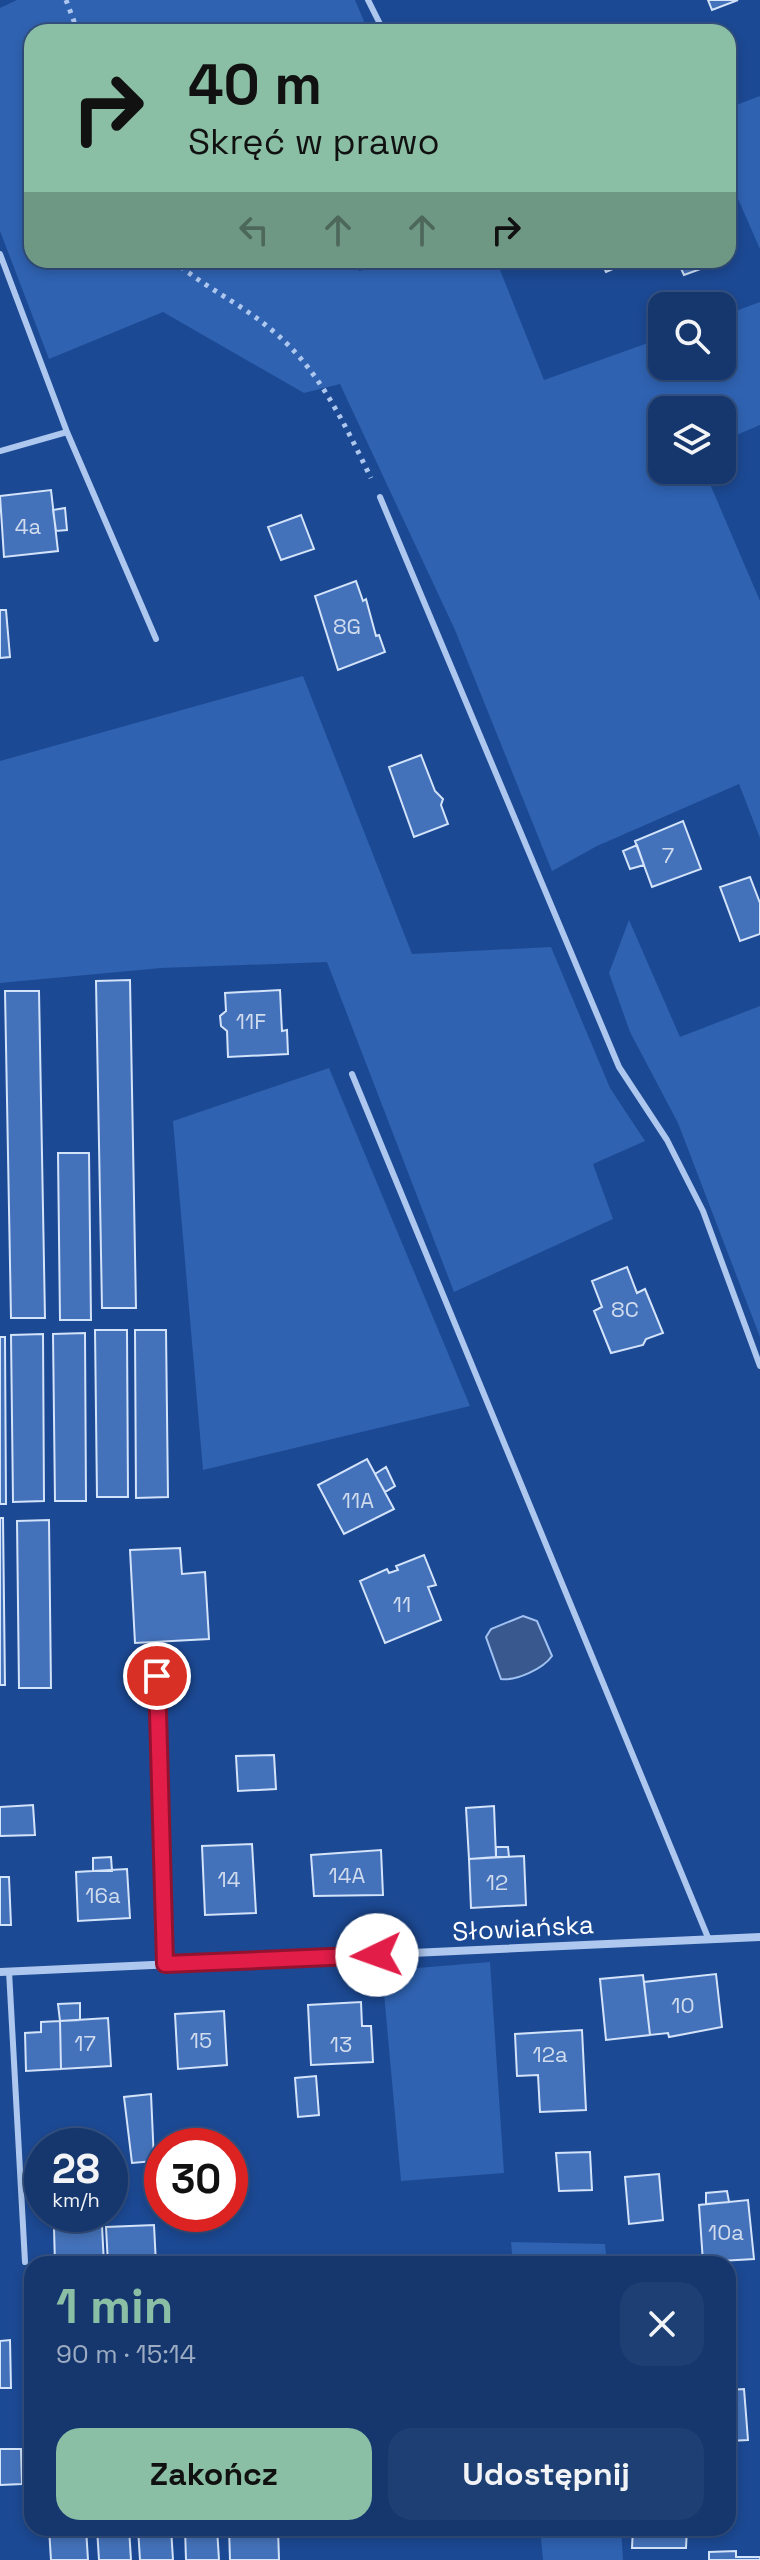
<!DOCTYPE html>
<html lang="pl">
<meta charset="utf-8">
<style>
body{margin:0;font-family:"Space Grotesk",sans-serif;background:#1e3f73;color:#f1f3f6;height:100vh;display:flex;flex-direction:column;font-size:30px;white-space:nowrap}
*{box-sizing:border-box;margin:0}
p{font-size:26px;color:#9dacc2}
.icon{flex:none;width:44px;height:44px;fill:none;stroke:currentColor;stroke-width:2;stroke-linecap:round;stroke-linejoin:round}
.map{position:relative;flex:1;overflow:hidden}
.side{position:absolute;left:24px;top:2256px;width:712px;height:280px;display:flex;flex-direction:column;background:#15376e;border-radius:24px;box-shadow:0 4px 12px #0003,0 0 0 2px #345181}
.side>*{flex:none}
.top-card{position:absolute;left:24px;top:24px;width:712px;height:244px;border-radius:24px;box-shadow:0 4px 12px #0003,0 0 0 2px #345181;background:#8abfa5;color:#111;overflow:hidden}
.fabs{position:absolute;left:648px;top:292px;display:grid;gap:16px}
.fabs a{display:grid;place-items:center;width:88px;height:88px;border-radius:16px;background:#15376e;box-shadow:0 4px 12px #0003,0 0 0 2px #345181;font-size:40px}
.speed{position:absolute;left:24px;top:2128px;display:flex;gap:16px;font-size:40px;font-weight:700;text-align:center}
.speed>*{display:grid;place-content:center;width:104px;height:104px;border-radius:50%;background:#15376e;box-shadow:0 4px 12px #0003,0 0 0 2px #345181;line-height:1}
.speed small{font-size:20px;font-weight:400}
.speed .limit{border:12px solid #d22;background:#fff;color:#111}
.pin{position:absolute;display:grid;place-items:center;width:68px;height:68px;color:#fff;margin:-34px;border:4px solid #fff;border-radius:50%;box-shadow:0 2px 8px #0007}
.me{position:absolute;width:88px;margin:-44px;rotate:267deg;stroke-linejoin:round;filter:drop-shadow(0 0 6px #0008)}
.turn{display:flex;align-items:center;gap:28px;height:168px;padding:0 32px;font-size:36px}
.turn .icon{width:104px;height:104px;stroke-width:2.5}
.turn b{display:block;font-size:56px;line-height:68px}
.lanes{display:flex;align-items:center;height:76px;padding:0 32px;background:#0003;justify-content:center;gap:40px;direction:ltr}
.lanes .off{opacity:.35}
.round{display:grid;place-items:center;flex:none;width:84px;height:84px;border-radius:24px;background:#1e3f73}
.overview{display:flex;align-items:center;justify-content:space-between;height:136px;padding:0 32px}
h1{font-size:48px;font-weight:700;line-height:60px;color:#8abfa5}
.primary-button{display:flex;gap:16px;margin-top:auto;padding:16px 32px}
.primary-button a{flex:1;height:92px;border-radius:24px;background:#8abfa5;color:#111;font-size:32px;font-weight:700;line-height:92px;text-align:center}
.primary-button a+a{background:#1e3f73;color:#f1f3f6}
.map>svg:first-child{display:block}
.green{fill:#2f62b1}
.water{fill:#38588e;stroke:#a0c1f1;stroke-width:2}
.building{fill:#4472ba;stroke:#d3e3fa;stroke-width:2}
.lines{fill:none;stroke-linecap:round;stroke-linejoin:round}
.path{stroke:#adc7ef;stroke-width:5;stroke-dasharray:4 6;stroke-linecap:butt}
.lane{stroke:#adc7ef;stroke-width:6}
.street{stroke:#adc7ef;stroke-width:8}
.route-casing{stroke:#92132f;stroke-width:20}
.route{stroke:#e11d48;stroke-width:14}
.labels{text-anchor:middle;stroke-width:6;stroke-linejoin:round;paint-order:stroke}
.number-label{font-size:22px;fill:#d0dcee}
.street-label{font-size:26px;fill:#fff;stroke:#1c4993}
</style>
<div class="map">
<svg width="760" height="2560" viewBox="0 0 760 2560">
<rect width="100%" height="100%" fill="#1c4993"/>
<path class="green" d="M17,0h338l11,26 -4,6h-330v228h321l6,11 49,-11h88l48,120 118,-42v28h60v-50l38,-14v123l-38,16v-31h-60v60h42l56,131v237l-21,-54 -142,62 -45,25 -97,-241 -115,-246 -36,9 -141,-81 -114,47 -49,-128v-223z
M760,96v153l-32,-73v-68z
M303,676l109,278 139,-7 59,141 35,53 -52,23 20,55 -159,73 -127,-330 -166,6 -161,15v-222z
M629,920l51,117 80,-31v331l-82,-214 -48,-91 -21,-59z
M329,1068l141,338 -267,64 -30,-349z
M490,1962l14,211 -103,8 -19,-210z
M511,2242l94,2 2,20h-94z
M540,2528h81l2,32h-80z"/>
<path class="water" d="M523,1616l14,5 15,35c-9,13 -36,25 -51,23l-15,-42 5,-8z"/>
<path class="building" d="M708,0h30l-26,10z
M587,260h47l-28,12 -5,-11 -12,4z
M677,260h42l1,2 -36,13z
M51,490l7,61 -54,6 -4,-61z
M65,508l2,22 -11,1 -3,-21z
M301,515l13,34 -33,11 -13,-33z
M356,581l7,20 3,-2 10,37 3,-1 6,17 -47,18 -23,-74z
M0,610h6l4,47 -10,1z
M421,755l14,36 8,8 -2,6 7,19 -34,13 -25,-70z
M683,821l18,48 -49,18 -17,-46z
M637,845l7,20 -14,4 -7,-18z
M750,877l10,26v31l-20,7 -20,-54z
M130,980l6,328h-34l-6,-327z
M280,990l2,41 5,-1 1,24 -60,3 -1,-26 -6,-5 -1,-10 6,-5 -1,-18z
M5,991h34l6,327h-34z
M58,1153h31l2,167h-31z
M627,1267l10,26 8,-4 18,44 -17,6 -3,6 -32,8 -17,-42 8,-4 -10,-26z
M95,1330h32l1,167h-31z
M135,1330h31l2,167 -32,1z
M85,1333l1,168h-31l-2,-167z
M43,1334l1,167 -31,1 -2,-167z
M0,1337h5l1,167h-6z
M367,1459l27,50 -50,25 -26,-49z
M386,1467l9,19 -10,6 -10,-18z
M0,1518h3l2,167h-5z
M49,1520l2,168h-32l-2,-167z
M180,1548l2,26 23,-2 4,67 -74,4 -5,-93z
M424,1555l12,30 -8,2 13,33 -56,23 -25,-62 27,-12 2,4 9,-3 -2,-4z
M274,1755l2,34 -38,2 -2,-35z
M33,1805l2,30 -35,1v-29z
M494,1806l2,51 -27,2 -3,-51z
M252,1844l4,69 -51,2 -3,-69z
M496,1847h12l1,10h-13z
M381,1850l2,45 -69,1 -3,-41z
M524,1856l2,49 -55,3 -2,-49z
M111,1857l1,14h-19v-13z
M127,1869l3,49 -52,3 -2,-49z
M0,1877h9l2,48h-11z
M716,1974l6,53 -53,10 -1,-4 -18,2 -6,-53z
M643,1975l7,60 -44,5 -6,-61z
M361,2002l1,24h9l2,36 -62,3 -3,-60z
M80,2003v17l-20,1 -2,-17z
M224,2011l3,54 -49,4 -3,-55z
M108,2018l3,48 -50,3 -1,-48z
M60,2021l1,48 -35,2 -1,-38 16,-1v-10z
M582,2030l4,80 -46,2 -2,-37 -21,1 -2,-42z
M316,2076l3,39 -21,2 -3,-39z
M151,2094l3,67 -22,2 -8,-66z
M590,2152l2,38 -33,1 -3,-38z
M659,2174l4,46 -34,4 -4,-47z
M727,2191l2,11 -23,2v-11z
M748,2200l6,59 -51,3 -4,-57z
M154,2225l2,39h-48l-2,-37z
M102,2226l2,38h-49l-1,-36z
M10,2340l1,48h-11v-47z
M744,2389l4,51 -20,1v-51z
M0,2449h21l1,35 -22,1z
M49,2528h37l2,32h-37z
M97,2528h32l2,32h-32z
M138,2528h33l2,32h-33z
M185,2528h32l2,32h-33z
M229,2528h49l1,32h-49z
M633,2528h54l-1,20h-54z
M736,2551v6h24v3h-51v-8z"/>
<g class="lines">
<path class="path" d="M66,0l12,32
M173,260c29,26 65,42 95,67 50,39 76,96 103,151"/>
<path class="lane" d="M368,0l16,32
M0,254l67,178 89,207
M0,451l67,-19
M380,497l239,570 48,73 36,71 57,155
M352,1074l357,866
M157,1676l8,288
M9,1971l16,291"/>
<path class="street" d="M0,1972l760,-35"/>
</g>
<g class="lines">
<g class="route-casing">
<path id="route" d="M157,1676l8,288 212,-9"/>
</g>
<use href="#route" class="route"/>
</g>
<g class="labels">
<g class="number-label">
<text x="28" y="534">4a</text>
<text x="347" y="634">8G</text>
<text x="668" y="863">7</text>
<text x="251" y="1029">11F</text>
<text x="625" y="1317">8C</text>
<text x="358" y="1508">11A</text>
<text x="402" y="1612">11</text>
<text x="347" y="1883">14A</text>
<text x="229" y="1887">14</text>
<text x="497" y="1890">12</text>
<text x="103" y="1903">16a</text>
<text x="683" y="2013">10</text>
<text x="201" y="2048">15</text>
<text x="85" y="2051">17</text>
<text x="341" y="2052">13</text>
<text x="550" y="2062">12a</text>
<text x="726" y="2240">10a</text>
</g>
<g class="street-label">
<text transform="translate(523 1928) rotate(-3)" y="9">Słowiańska</text>
</g>
</g>
</svg>
<div class="fabs">
<a><svg class="icon" aria-label="search" viewBox="0 0 24 24"><circle cx="10" cy="10" r="6"/><path d="M15 15l6 6"/></svg></a>
<a><svg class="icon" aria-label="layers" viewBox="0 0 24 24"><path d="M12 4l9 5-9 5-9-5zM3 14l9 5 9-5"/></svg></a>
</div>
<div class="speed"><div>28<small>km/h</small></div><div class="limit">30</div></div>
<div class="pin" style="left:157px;top:1676px;background:#d93025"><svg class="icon" aria-label="arrive" viewBox="0 0 24 24"><path d="M6 21V4h12l-3 4 3 4H6"/></svg></div>
<svg class="me" style="left:377px;top:1955px" viewBox="-20 -20 40 40"><circle r="19" fill="#fff"/><path d="M0-13L10 11 0 6-10 11z" fill="#e11d48"/></svg>
<div class="top-card">
<div class="turn"><svg class="icon" aria-label="right" viewBox="0 0 24 24"><path d="M7 20v-9h11M14 6l5 5-5 5"/></svg><div><b>40 m</b>Skręć w prawo</div></div>
<div class="lanes"><svg class="icon off" aria-label="left" viewBox="0 0 24 24"><path d="M17 20v-9H6M10 6l-5 5 5 5"/></svg><svg class="icon off" aria-label="ahead" viewBox="0 0 24 24"><path d="M12 20V5M6 11l6-6 6 6"/></svg><svg class="icon off" aria-label="ahead" viewBox="0 0 24 24"><path d="M12 20V5M6 11l6-6 6 6"/></svg><svg class="icon" aria-label="right" viewBox="0 0 24 24"><path d="M7 20v-9h11M14 6l5 5-5 5"/></svg></div>
</div>
<section class="side">
<div class="overview"><div><h1>1 min</h1><p>90 m · 15:14</p></div><a class="round"><svg class="icon" aria-label="close" viewBox="0 0 24 24"><path d="M6 6l12 12M18 6L6 18"/></svg></a></div>
<div class="primary-button"><a>Zakończ</a><a>Udostępnij</a></div>
</section>
</div>
